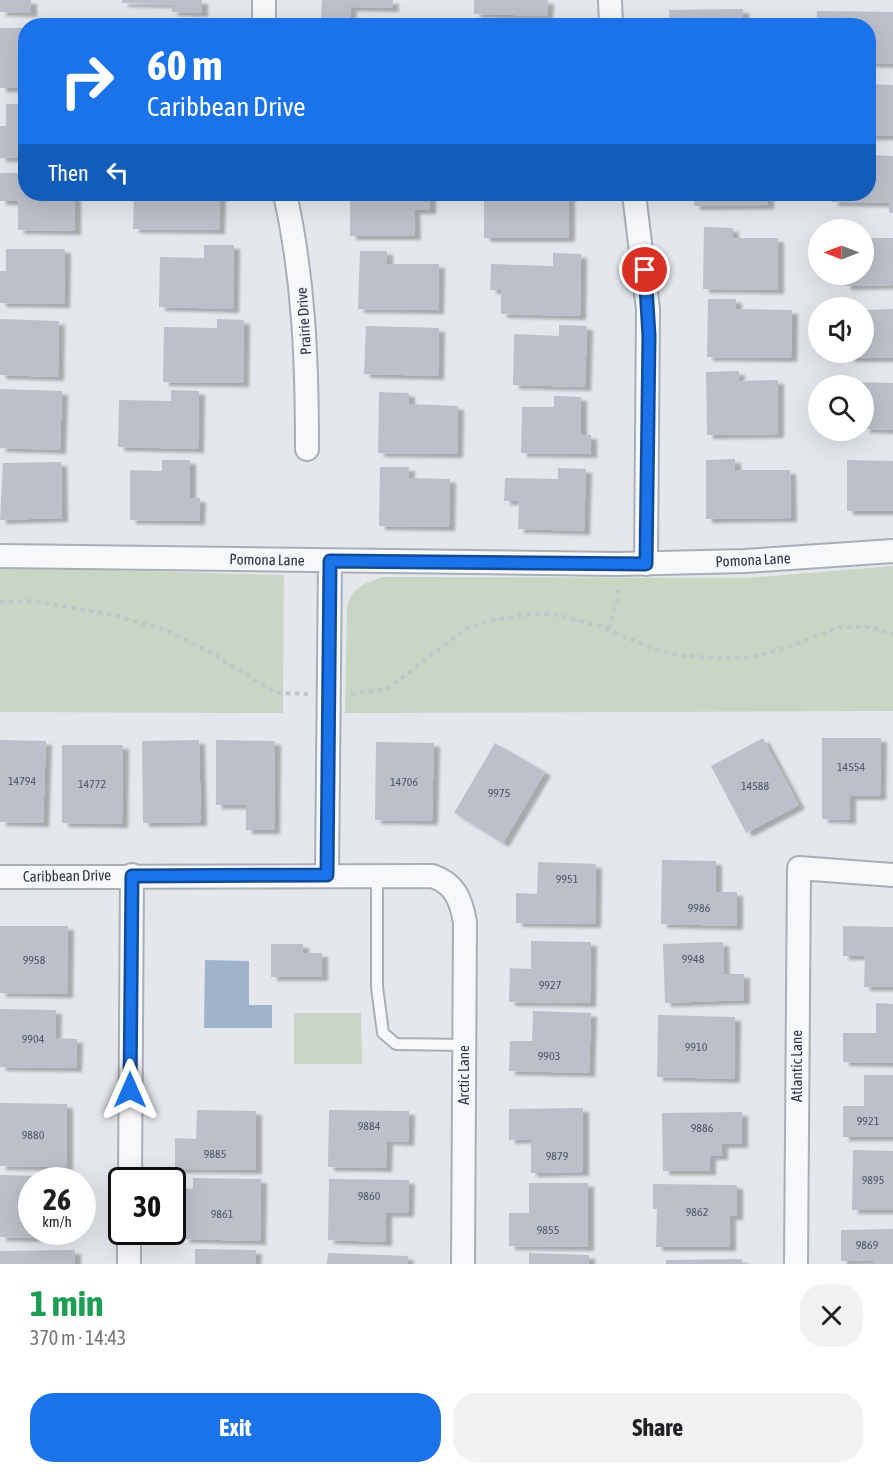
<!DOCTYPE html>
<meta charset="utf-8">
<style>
body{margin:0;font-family:"Asap Condensed",sans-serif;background:#f2f2f2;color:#202124;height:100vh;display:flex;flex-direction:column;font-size:22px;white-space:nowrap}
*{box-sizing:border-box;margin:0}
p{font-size:20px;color:#757577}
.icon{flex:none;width:33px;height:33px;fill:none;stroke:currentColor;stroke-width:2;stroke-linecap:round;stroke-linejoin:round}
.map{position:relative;height:1264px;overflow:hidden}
.details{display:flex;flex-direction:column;background:#fff;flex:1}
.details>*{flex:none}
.banner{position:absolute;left:18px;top:18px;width:858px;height:183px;border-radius:24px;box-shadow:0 6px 24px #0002;background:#1a73e8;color:#fff;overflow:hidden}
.needle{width:39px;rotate:270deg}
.controls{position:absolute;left:808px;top:219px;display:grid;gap:12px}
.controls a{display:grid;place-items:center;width:66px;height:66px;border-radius:50%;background:#fff;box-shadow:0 6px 24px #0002;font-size:30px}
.speed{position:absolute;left:18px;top:1167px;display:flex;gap:12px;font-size:30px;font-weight:700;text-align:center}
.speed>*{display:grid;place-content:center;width:78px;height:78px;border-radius:50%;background:#fff;box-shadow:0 6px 24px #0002;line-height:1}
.speed small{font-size:15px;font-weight:400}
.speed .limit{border:3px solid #111;border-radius:9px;background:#fff;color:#111}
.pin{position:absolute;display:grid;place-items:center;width:51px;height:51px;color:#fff;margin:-26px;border:3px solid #fff;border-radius:50%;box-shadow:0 2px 6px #0007}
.me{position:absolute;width:66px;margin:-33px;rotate:0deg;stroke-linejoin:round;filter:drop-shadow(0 0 4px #0008)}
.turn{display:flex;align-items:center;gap:21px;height:126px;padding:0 30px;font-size:27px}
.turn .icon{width:78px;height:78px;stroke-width:2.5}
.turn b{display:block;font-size:42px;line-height:51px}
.then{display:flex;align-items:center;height:57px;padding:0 30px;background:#0003;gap:12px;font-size:22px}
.round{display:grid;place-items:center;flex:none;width:63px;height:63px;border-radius:24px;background:#f2f2f2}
.overview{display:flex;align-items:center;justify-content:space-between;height:102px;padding:0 30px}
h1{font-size:36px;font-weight:700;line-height:45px;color:#1e9e55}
.action{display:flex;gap:12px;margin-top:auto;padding:12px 30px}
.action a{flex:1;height:69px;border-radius:24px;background:#1a73e8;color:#fff;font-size:24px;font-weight:700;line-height:69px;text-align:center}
.action a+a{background:#f2f2f2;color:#202124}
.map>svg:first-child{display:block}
.green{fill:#c9d6c5}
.water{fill:#9fb4cc}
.building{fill:#bbc0ca;filter:url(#shadow)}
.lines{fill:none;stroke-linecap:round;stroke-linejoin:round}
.service-casing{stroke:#a9aeb7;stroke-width:14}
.minor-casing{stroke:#a9aeb7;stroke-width:26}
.path{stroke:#c2c5cb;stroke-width:4;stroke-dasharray:4.5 4.5;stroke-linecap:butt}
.service{stroke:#f7f8fa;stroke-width:10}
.minor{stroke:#f7f8fa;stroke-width:22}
.route-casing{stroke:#114b97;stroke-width:15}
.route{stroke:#1a73e8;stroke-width:10}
.labels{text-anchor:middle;stroke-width:5;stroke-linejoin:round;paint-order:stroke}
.number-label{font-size:12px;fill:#4f5766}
.street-label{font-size:15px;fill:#2b3445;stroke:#f4f6f9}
</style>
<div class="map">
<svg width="893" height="1264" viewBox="0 0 893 1264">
<defs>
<filter id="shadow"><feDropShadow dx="6" dy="4" stdDeviation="1.5" flood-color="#0004"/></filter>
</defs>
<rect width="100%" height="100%" fill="#e4e7ec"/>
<path class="green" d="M893,566v145l-548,2 2,-106c5,-20 18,-24 36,-30l364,1z
M0,567l284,8 -1,138 -283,-1z
M294,1013h67l1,51h-68z"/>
<path class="water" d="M205,960l44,1v44h23v23h-68z"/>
<path class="building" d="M0,0h31v13l-31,-1z
M122,0h80v13l-30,-1v-8l-50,-1z
M322,0h71l-1,8 -41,-1 -1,12 -29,-1z
M474,0h74l-1,16 -73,-2z
M743,9v17h-74v-16z
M817,11l76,1v52l-25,-1v-37h-52z
M0,28h26v60h-26z
M868,84l25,1v51h-25z
M6,104h20v53l-26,1v-32h6z
M868,155l25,1v57h-4v-10l-57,-1v-8h36z
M0,173h26v21h49v37l-57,-1v-29h-18z
M134,194h86l-1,36 -86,-1z
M350,194h80v16h-16l1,26h-65z
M484,194h85v44h-85z
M694,194h74v11l-74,1z
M704,227l29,1v10h45v52l-75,-1z
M864,238h29v47l-48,1v-12h19z
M204,245h30l-1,64 -74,-2 1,-50 44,1z
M6,249h59l-1,55 -64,-1v-32h6z
M360,251h27v13h52l-1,46 -80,-1z
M553,253l28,1 -1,62 -79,-2v-24h-11l1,-26 62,2z
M708,299h28v10l56,1 -1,48 -84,-1z
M893,309v49h-45v-6h16v-42z
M0,319l59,2 -1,56 -58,-2z
M217,319l27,1 -1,63 -80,-1 1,-55 53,1z
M559,325l28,1 -2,61 -72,-2 1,-51 45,2z
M366,326l73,2 -1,48 -74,-2z
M739,371v10l39,-1v54l-71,1 -1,-63z
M856,382l37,1v47l-29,-1v-43h-9z
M0,389l62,2 -2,59 -60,-2z
M171,390l28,1 -1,58 -80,-2 1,-47 52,1z
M379,392l30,1v11l49,2 -1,48 -79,-1z
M554,396l27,1v38h10v19l-70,-1 1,-46h32z
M735,459v11h55l1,48 -85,1v-59z
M162,460h28v38h10l-1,23 -69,-1v-50l32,1z
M847,460l46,1v50h-46z
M61,462l1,56 -62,2 3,-57z
M380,467h29l-1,11 42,1 -1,48 -70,-1z
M558,468l28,1 -2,62 -66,-2 1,-28h-15l1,-23 53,1z
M763,738l36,67 -53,28 -35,-67z
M822,738h59l-1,58h-30v24l-28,-1z
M0,740l46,1 -3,82 -43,-1z
M199,740l2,82 -58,1 -1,-82z
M216,740l59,1 -1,89h-28v-25h-30z
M376,742l58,1 -2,78 -57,-1z
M495,743l50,29 -42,71 -49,-30z
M62,745h61l-1,79 -60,-1z
M662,860l54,1v31h21v34l-76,-2z
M538,862l58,2 -1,60 -79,-1v-30l21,1z
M0,926h68l-1,68 -67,-1z
M843,926l50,1v60h-29l1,-31h-22z
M531,941l60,1 -1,61 -81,-1 1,-34 21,1z
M723,942l1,32h20v26l-79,3 -2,-59z
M271,944h32v9h19v24h-51z
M876,1003l17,1v59l-50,-1v-29h33z
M0,1009l56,1 -1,28 22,1 -1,29 -76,-1z
M533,1011l58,2 -2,60 -80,-2 1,-30h22z
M658,1015l77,2 -1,62 -77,-2z
M864,1075h29v62h-50v-31h21z
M0,1103l67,1v63l-67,-1z
M583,1108v64l-52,1v-34l-22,1v-31z
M197,1110l59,1v59l-81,-1v-31l21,1z
M329,1110l80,1 -1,31 -21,-1 -1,27 -58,-1z
M742,1112v32h-20v12h-12v15h-47l-1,-58z
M853,1150l40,1v59h-41z
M0,1175l74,2v3h-42v52h10l-1,6 -41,-1z
M193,1178l68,1 -1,62 -76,-2 1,-51 8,1z
M329,1179l80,1 -1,33h-22v29l-58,-2z
M529,1183h59v64l-79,-1v-33h20z
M653,1184l84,1v31h-7v31h-74l1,-38h-4z
M893,1229v35h-20v-4l-32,1v-31z
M195,1249l61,1 -1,14h-60z
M75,1250v14h-75v-13z
M328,1253l80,3 -1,8h-80z
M529,1253l60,2v9h-60z
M742,1259v5h-76v-4z"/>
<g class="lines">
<g class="service-casing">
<path id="service" d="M377,875v112l6,46 13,11 68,1"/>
</g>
<g class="minor-casing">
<path id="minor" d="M264,0v26
M610,0l1,26
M285,194c19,85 22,168 22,255
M634,194l14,115 -2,255
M0,556l617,8 128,-3 148,-10
M327,875l3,-314
M0,877l432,-1c23,7 29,24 33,46l-2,342
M130,1180l2,-305
M129,1264v-32
M796,1264l3,-396 94,7"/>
</g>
<path class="path" d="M0,602l34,-1 79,14 50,14 45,22 68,42 32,1
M609,629l9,-30v-12
M351,694l36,-5 80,-61 27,-8 37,-6h21l48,12 54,23 22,6 48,4 28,-2 36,-10 51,-20h32l22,7"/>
<use href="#service" class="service"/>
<use href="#minor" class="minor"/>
</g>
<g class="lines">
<g class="route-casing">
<path id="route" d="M130,1090l2,-214 195,-1 3,-314 316,3 3,-228 -4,-66"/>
</g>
<use href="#route" class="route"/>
</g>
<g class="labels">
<g class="number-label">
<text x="851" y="771">14554</text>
<text x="22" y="785">14794</text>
<text x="404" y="786">14706</text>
<text x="92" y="788">14772</text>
<text x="755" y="790">14588</text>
<text x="499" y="797">9975</text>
<text x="567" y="883">9951</text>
<text x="699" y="912">9986</text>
<text x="693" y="963">9948</text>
<text x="34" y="964">9958</text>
<text x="550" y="989">9927</text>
<text x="33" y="1043">9904</text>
<text x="696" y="1051">9910</text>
<text x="549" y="1060">9903</text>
<text x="868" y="1125">9921</text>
<text x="369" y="1130">9884</text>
<text x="702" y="1132">9886</text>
<text x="33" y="1139">9880</text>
<text x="215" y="1158">9885</text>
<text x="557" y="1160">9879</text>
<text x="873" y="1184">9895</text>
<text x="369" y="1200">9860</text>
<text x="697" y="1216">9862</text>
<text x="222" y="1218">9861</text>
<text x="548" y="1234">9855</text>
<text x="867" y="1249">9869</text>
</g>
<g class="street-label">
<text transform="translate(304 321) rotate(-94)" y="5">Prairie Drive</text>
<text transform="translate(267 560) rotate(1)" y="5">Pomona Lane</text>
<text transform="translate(753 560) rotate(-3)" y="5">Pomona Lane</text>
<text transform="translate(67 876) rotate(-1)" y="5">Caribbean Drive</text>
<text transform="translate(797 1066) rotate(-90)" y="5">Atlantic Lane</text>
<text transform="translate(464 1075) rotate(-90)" y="5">Arctic Lane</text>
</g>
</g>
</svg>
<div class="controls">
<a><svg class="needle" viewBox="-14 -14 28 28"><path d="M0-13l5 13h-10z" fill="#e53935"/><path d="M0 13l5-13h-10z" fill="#757577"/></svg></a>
<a><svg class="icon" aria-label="sound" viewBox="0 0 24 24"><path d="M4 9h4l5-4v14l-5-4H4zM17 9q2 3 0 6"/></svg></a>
<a><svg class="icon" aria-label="search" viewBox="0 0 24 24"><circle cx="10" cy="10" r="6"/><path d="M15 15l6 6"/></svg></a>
</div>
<div class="speed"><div>26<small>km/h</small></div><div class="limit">30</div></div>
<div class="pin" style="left:645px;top:270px;background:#d93025"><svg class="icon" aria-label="arrive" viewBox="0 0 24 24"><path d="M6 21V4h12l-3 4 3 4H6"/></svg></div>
<svg class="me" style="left:130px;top:1090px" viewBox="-20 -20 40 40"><path d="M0-17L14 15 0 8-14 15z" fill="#1a73e8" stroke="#fff" stroke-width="4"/></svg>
<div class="banner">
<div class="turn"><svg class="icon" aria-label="right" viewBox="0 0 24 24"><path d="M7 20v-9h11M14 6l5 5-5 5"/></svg><div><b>60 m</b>Caribbean Drive</div></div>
<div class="then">Then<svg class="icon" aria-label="left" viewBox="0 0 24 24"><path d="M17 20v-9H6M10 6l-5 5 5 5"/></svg></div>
</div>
</div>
<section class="details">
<div class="overview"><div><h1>1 min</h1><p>370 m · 14:43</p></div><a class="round"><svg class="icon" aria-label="close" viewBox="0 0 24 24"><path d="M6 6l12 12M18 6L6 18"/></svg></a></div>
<div class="action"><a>Exit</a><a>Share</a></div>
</section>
